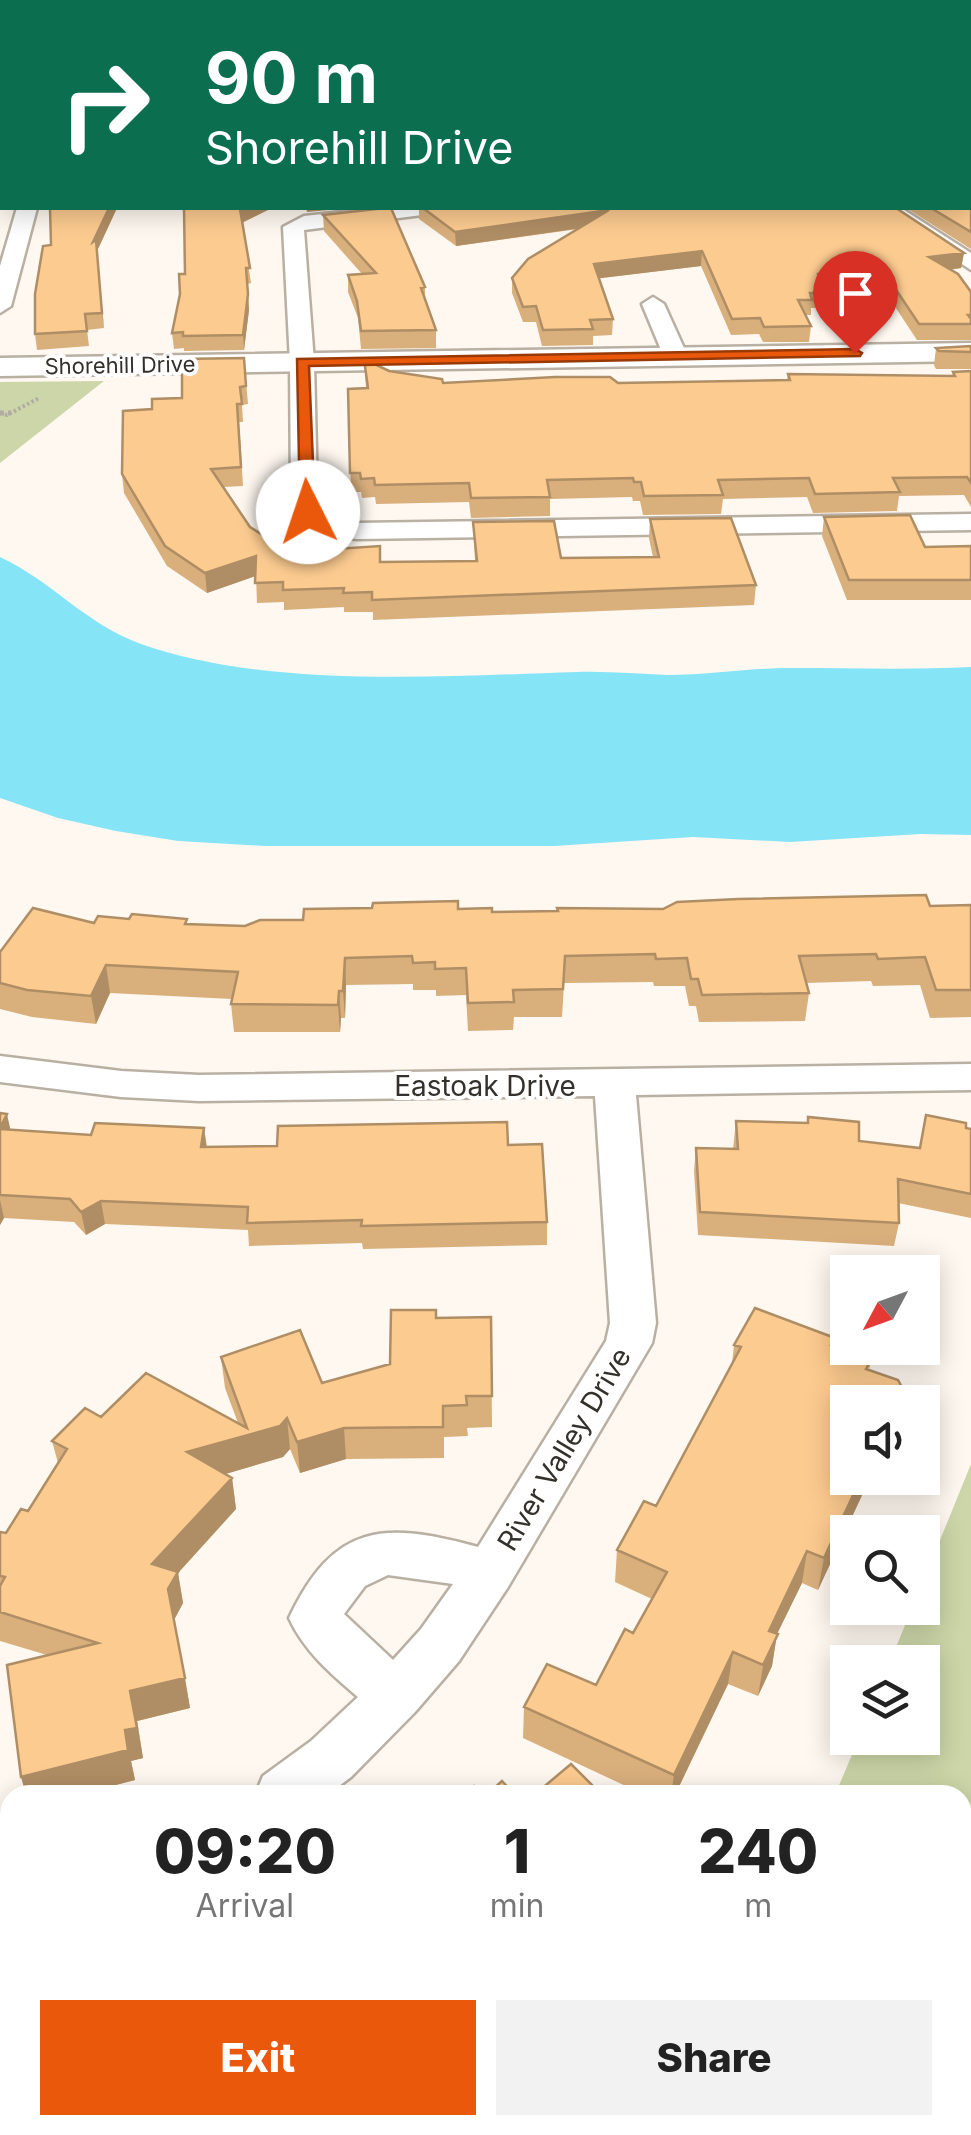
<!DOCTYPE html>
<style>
body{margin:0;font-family:Inter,sans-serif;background:#f2f2f2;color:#222;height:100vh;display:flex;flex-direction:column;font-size:38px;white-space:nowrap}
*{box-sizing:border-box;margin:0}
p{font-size:32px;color:#767676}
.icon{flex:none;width:55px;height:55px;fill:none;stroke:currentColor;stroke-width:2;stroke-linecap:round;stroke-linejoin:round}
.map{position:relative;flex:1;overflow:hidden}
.panel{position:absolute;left:0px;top:1785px;width:972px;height:350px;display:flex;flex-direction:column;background:#fff;border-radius:30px 30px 0 0;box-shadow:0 5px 25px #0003}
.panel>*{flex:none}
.banner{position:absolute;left:0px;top:0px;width:972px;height:210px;box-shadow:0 5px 25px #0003;background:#0b6e4f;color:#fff;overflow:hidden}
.needle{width:65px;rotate:229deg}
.buttons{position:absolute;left:830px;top:1255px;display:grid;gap:20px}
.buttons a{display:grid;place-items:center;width:110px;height:110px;border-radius:0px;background:#fff;box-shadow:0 5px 25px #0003;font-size:50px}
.pin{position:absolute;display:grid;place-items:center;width:85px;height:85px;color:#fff;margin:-102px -42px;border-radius:50% 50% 50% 0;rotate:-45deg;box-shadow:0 0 10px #0007}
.pin .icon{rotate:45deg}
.me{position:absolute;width:110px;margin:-55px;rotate:356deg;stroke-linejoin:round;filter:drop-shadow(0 0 8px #0008)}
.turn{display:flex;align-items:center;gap:35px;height:210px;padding:0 40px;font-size:45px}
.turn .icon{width:130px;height:130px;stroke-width:2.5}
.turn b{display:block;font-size:70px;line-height:85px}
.eta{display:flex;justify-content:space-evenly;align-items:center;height:170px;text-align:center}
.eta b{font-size:60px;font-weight:800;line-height:70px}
.action{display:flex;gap:20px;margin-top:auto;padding:20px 40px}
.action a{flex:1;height:115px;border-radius:0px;background:#ea580c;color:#fff;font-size:40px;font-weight:800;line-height:115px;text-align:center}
.action a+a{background:#f2f2f2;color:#222}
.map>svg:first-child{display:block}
.green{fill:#cdd6a8}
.water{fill:#86e4f7}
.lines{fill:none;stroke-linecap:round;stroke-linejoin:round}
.minor-casing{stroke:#b9b0a3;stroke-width:5}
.tertiary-casing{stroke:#b9b0a3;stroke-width:5}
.path-far2{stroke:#b1aca5;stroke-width:2.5;stroke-dasharray:2.5 2.5;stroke-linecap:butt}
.path-far1{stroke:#b1aca5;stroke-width:4;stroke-dasharray:2.5 2.5;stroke-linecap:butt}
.path{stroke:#b1aca5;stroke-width:5;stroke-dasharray:4 4;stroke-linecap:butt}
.minor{fill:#fff;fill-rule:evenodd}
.tertiary{fill:#fff;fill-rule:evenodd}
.wall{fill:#d9af7c}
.shaded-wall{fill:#b08e65}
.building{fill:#fccb90;stroke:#b08e65;stroke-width:2.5}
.route{fill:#ea580c;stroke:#983908;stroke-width:2.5}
.labels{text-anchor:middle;stroke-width:8;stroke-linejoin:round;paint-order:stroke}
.far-street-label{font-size:22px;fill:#34302b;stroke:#fff}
.street-label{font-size:28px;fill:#34302b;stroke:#fff}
</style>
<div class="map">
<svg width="971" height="2135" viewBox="0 0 971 2135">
<rect width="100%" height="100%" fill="#fef8f0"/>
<path class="green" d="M104,381l-104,82v-81z
M971,1464v671h-400l11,-10h380v-330h-127l24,-57h63v-76h-32l22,-54h10l1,-26z"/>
<path class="water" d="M0,557c52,24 84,66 141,87 127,45 303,32 436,28 31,-1 61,2 91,3 41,0 81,-7 121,-7 61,0 121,2 182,-1v168l-50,-1 -131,8 -97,-5 -139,9h-289l-87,-5 -62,-10 -58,-13 -58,-20z"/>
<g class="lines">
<g class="minor-casing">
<path id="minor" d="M2,163v14l-2,1v-14z
M17,208h20l-26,98 -11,7v-47z
M379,208h61l-10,6 -126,16 10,132 3,132c7,24 16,26 40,29l614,-9v16l-614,9c-35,-4 -58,-8 -66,-45l-1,-132 -7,-135 21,-11z
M878,208h23l70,45v17z
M653,297l11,7 24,53 -4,5 -8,2 -12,-7 -22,-53z
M0,1056l121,15 78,4 772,-11v26l-335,5 20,228 -4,20 -144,244 -49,74 -44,51 -64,65 -24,18h-72l8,-19 48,-35 47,-44c-27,-23 -54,-46 -69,-79 45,-95 94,-97 189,-71l128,-206 4,-18 -15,-227 -396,5 -78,-4 -121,-15zM388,1575l65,9 -32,45 -28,31 -49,-46 21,-28z
M10,1971v66l-10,4v-65z"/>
</g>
<g class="tertiary-casing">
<path id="tertiary" d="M971,343v18l-971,15v-18z"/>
</g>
<path class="path-far2" d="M864,0l16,2
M945,2l10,-2"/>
<path class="path-far1" d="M0,413l7,2 32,-17"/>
<path class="path" d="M0,413h11"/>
<use href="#minor" class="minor"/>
<use href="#tertiary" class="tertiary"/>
</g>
<path class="wall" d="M971,163v86l-65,-41h64z
M50,208h67l-20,43 7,77 -17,2 2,16 -52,4 -2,-16 16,-89z
M184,208h88l-30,15 9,60 -4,1 2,26 -5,40 -60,1v-3l-10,1 -2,-16 13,-59z
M419,208h477l68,45 -3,15 -11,2 21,22v48h-54l-41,-62 -52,10 2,5 -2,15h-13v7h-6l6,11 -2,16h-46l-4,-8 -28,1 -30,-69 -102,12 14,41 -1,16 -19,1v9l-51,1 -6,-24h-13l-11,-29v-15l66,-49 -122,17 -37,-27z
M323,215l102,72v13l11,30v18l-75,1 -3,-31 -10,-26v-17l14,-1 -38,-43z
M971,346v23h-35l-2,-4 2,-17z
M244,358l4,46 -6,1 1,17h-4l4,64 -20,1 27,40 39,25 92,10 94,-1 -2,-39 88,36 92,-1 -4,-19 1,-19 106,66 -2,20 -381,15v-8h-29v-5l-60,3v-8l-27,1 -1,-27 -49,17 -40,-27 -43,-73 -2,-19 30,-65 30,-11z
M364,359l25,12 54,12h175l169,-3 1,-6 164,2 1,-4 18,-1v136l-7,-12 -65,1 -2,15 -84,2 -6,-16 -84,2 -2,15 -78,1 -3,-14h-7l-1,-4 -82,2v17l-79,2 -2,-16 -93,2 -1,-7 -13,1 -1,-6h-10l-3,-103 18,-1z
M824,517l101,30 46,-1v54h-124l-25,-64z
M971,905v112l-41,1 -10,-33 -47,1 -2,-5 -65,2 3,10 -4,28 -106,1 -3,-16h-7l-4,-20h-31l-1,-4 -89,1 -2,34h-48l-1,13 -45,1 -2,-36 -30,1v-6h-23v-6l-67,1 -1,33h-4l-1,14h-106l-3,-28 1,-5 -122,-6 -14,31 -64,-7 -32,-8v-57l94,-29 35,-4 59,5 57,2 58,-6 155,-11 34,3z
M0,1113l10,16 81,6 113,-7 3,19 301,-2 39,77v23l-184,4 -1,-6 -113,3 -1,-16 -143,-6 -19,11 -12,-13 -70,-4 -4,7z
M736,1121l123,20 61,7 46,-20 5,1v89l-73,-15 1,20 -5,23 -196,-11 -4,-64 2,-23 37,1z
M491,1317l1,110 -25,1 1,8 -24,1v21l-98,1 -46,14 -10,-24 -7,8 -58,17 7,4 4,31 -58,64 5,30 -9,17 16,88 -53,13 6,37 -12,3 4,19 -58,15h-51l21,-140 -47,-14v-109l6,1 22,-22 30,-48 -6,-22 49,-24 137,6 -13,-35 -4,-31 101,26 68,-19 46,-46z
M835,1338l-1,8 37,14 -23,118h22l-52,112 -16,-7 -25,51 -5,32 -14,30 -30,-12 -53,111h-30l-122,-57 1,-31 72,-22 37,-52 19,-34 -37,-17 2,-32 39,-44 76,-142 2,-19z
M874,1478h28l-5,9z"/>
<path class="shaded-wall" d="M664,0h43l-17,2h-26z
M2,124v15l-2,2v-15z
M109,208h8l-20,43 7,77 -11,-86z
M243,208h29l-31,15 -1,-14z
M306,208h45l-44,4z
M609,210v14l-153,22 -1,-14z
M702,251l-1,15 -107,13v-15z
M964,253l-3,15 -34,4 2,-15z
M878,263l-2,15 -59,11 1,-15z
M248,294l1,16 -5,40 -1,-15z
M256,556l2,19 -51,18 -2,-20z
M345,958l1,27 -1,33 -2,-27z
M106,965l4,28 -14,31 -5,-28z
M339,991l2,27 -1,14 -2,-27z
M7,1114l5,23 -12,-9z
M204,1128l3,23 -6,-4z
M0,1200l4,18 -4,7z
M101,1201l4,23 -19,11 -5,-23z
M287,1418l3,31 -7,8 -91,27 -5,-32z
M344,1428l2,31 -46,14 -3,-31z
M232,1478l4,31 -58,64 5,30 -9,17 -22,-56z
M861,1478h9l-52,112 6,-32z
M807,1551l-5,32 -25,51 -5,32 -14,30 11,-65z
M733,1652l-5,32 -53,111h-4l3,-20z
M185,1678l5,30 -53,13 6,37 -12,3 4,19 -58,15h-51l-5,-18 104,-47 5,-39z
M330,2125h11l1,10h-24z
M432,2125h9l-8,7z"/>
<path class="building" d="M29,0h138l-3,2h-140z
M181,0h494l5,2h-497z
M2,12v112l-2,2v-113z
M970,162l1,1v69l-40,-24h39z
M50,208h59l-16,34 3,-2 6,73 -17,1 2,17 -52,3v-40l8,-48 8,-1z
M184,208h59l-3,1 10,59h-4l2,26 -5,41 -60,1v-4l-11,1 8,-39 -1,-20h6z
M385,208h6l34,79 -4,1 15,42 -75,1 -4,-30 -9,-26 28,-2 -53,-58z
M423,208h473l68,45 -35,4 29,17 13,18v23h-3l3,4v5h-52l-41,-61 -60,11 8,19h-16l2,7h-14l13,26 -47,1 -4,-9 -28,1 -30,-68 -108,13 19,55 -23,1 3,9 -50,1 -7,-24 -13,1 -11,-29 16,-19 81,-49 -154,22z
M971,346v6l-32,-1 -3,-3z
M244,358l2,28 -6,1 2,17h-5l4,63 -30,2 39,58 39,25 91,-6v16l97,-1 -4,-39 81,-1 7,37 98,-1 -9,-38 81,-1 25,67 -384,15v-8l-29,1 1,-5 -61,2v-8l-28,1 1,-27 -51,17 -40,-27 -43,-72 1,-63 29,-2v-10l30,-1v-39z
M364,359l25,12 53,8 1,4 112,-6h55l8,6 172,-3 -2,-6 167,2 -2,-4 18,-1v112l-4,-6 -74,1 7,14 -85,2 -6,-16 -91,2 5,15 -79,1 -3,-14h-7l-1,-4 -86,2 3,17 -79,1 -2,-15 -94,2 -1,-7 -13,1 -1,-6h-10l-2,-84 20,-1z
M910,515l15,32 46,-1v34h-122l-25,-63z
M926,895l4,11 41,-1v85h-35l-11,-33 -47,2 -2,-5 -77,2 10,37 -107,2 -4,-16h-7l-4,-21 -31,1 -1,-5 -90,2 -2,33 -50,1 1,12 -46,1 -2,-35 -31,1v-7l-22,1 -1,-7 -67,2 -2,33h-4l-1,14 -107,-1 7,-32 -132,-7 -15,31 -64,-6 -27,-7v-31l33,-44 61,15 4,-7 31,3 3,-5 55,5 -2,5 60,2 15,-6h43l1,-11 68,-1 1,-5 85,-2v8l34,-1v4l66,-1 -1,-3 106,1 14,-7 61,-3z
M0,1113l7,1 -7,14z
M926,1115l40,8v5l5,1v65l-73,-15 1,44 -199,-11 -4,-64 42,1 -2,-28 72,2v-6l51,5v19l61,7z
M507,1122l1,23 34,-1 5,78 -186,4 1,-6 -115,3 1,-16 -147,-6 -20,11 -11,-13 -70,-4v-66l91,6 4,-12 109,5 -3,19 76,-1 1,-20z
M755,1308l80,30 -4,7 40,15 -5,9 32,11 12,22h-62v76h13l-37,80 -17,-7 -38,80 9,3 -15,31 -30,-13 -59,123 -150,-68 23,-43 49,21 29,-56 8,4 34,-61 -50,-22 27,-49 12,5 85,-159 -7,-2z
M391,1310h45v8l55,-1 1,79h-26l1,9 -24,1v21l-99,1 -47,14 -10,-24 -7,8 -93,26 45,26 -80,86 26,8 -10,17 17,89 -55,13 7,37 -12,2 3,20 -107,27 -14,-112 91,-22 -98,-31v-26l5,-9 -5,-1v-44l6,1 15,-24 7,2 39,-62 -15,-8 33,-33 16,9 45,-44 101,55 -26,-71 79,-27 22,53 68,-19z
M571,1764l31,31h-68z
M502,1781l13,14h-29z
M474,1786l8,9h-18z
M16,2125h19l7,10h-39z
M168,2125h162l-12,10h-152l6,-5z"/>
<path class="route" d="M855,349l7,4 -2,3 -551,10 6,146 -7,5 -8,-5 -3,-153z"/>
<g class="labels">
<g class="far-street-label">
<text transform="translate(120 365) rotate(-1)" y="8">Shorehill Drive</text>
</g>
<g class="street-label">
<text x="485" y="1096">Eastoak Drive</text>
<text transform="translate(564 1449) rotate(-59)" y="10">River Valley Drive</text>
</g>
</g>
</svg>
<div class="buttons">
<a><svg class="needle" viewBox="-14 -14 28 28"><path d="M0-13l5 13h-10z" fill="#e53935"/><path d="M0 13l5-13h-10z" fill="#767676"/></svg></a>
<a><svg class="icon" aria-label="sound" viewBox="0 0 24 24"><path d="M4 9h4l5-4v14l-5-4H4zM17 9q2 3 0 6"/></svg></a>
<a><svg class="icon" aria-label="search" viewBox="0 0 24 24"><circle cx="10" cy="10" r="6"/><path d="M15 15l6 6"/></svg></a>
<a><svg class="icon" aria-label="layers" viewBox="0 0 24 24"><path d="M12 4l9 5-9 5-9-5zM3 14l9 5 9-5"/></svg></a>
</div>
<div class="pin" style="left:855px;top:353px;background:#d93025"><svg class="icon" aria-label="arrive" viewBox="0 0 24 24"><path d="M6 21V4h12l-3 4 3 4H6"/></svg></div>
<svg class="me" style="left:308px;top:512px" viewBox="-20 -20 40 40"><circle r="19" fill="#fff"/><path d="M0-13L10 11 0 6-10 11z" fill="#ea580c"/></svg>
<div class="banner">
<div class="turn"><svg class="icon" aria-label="right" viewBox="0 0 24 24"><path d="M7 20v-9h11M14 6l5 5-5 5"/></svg><div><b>90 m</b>Shorehill Drive</div></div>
</div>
<section class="panel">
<div class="eta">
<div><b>09:20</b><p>Arrival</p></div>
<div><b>1</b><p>min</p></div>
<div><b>240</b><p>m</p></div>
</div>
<div class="action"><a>Exit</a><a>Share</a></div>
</section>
</div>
